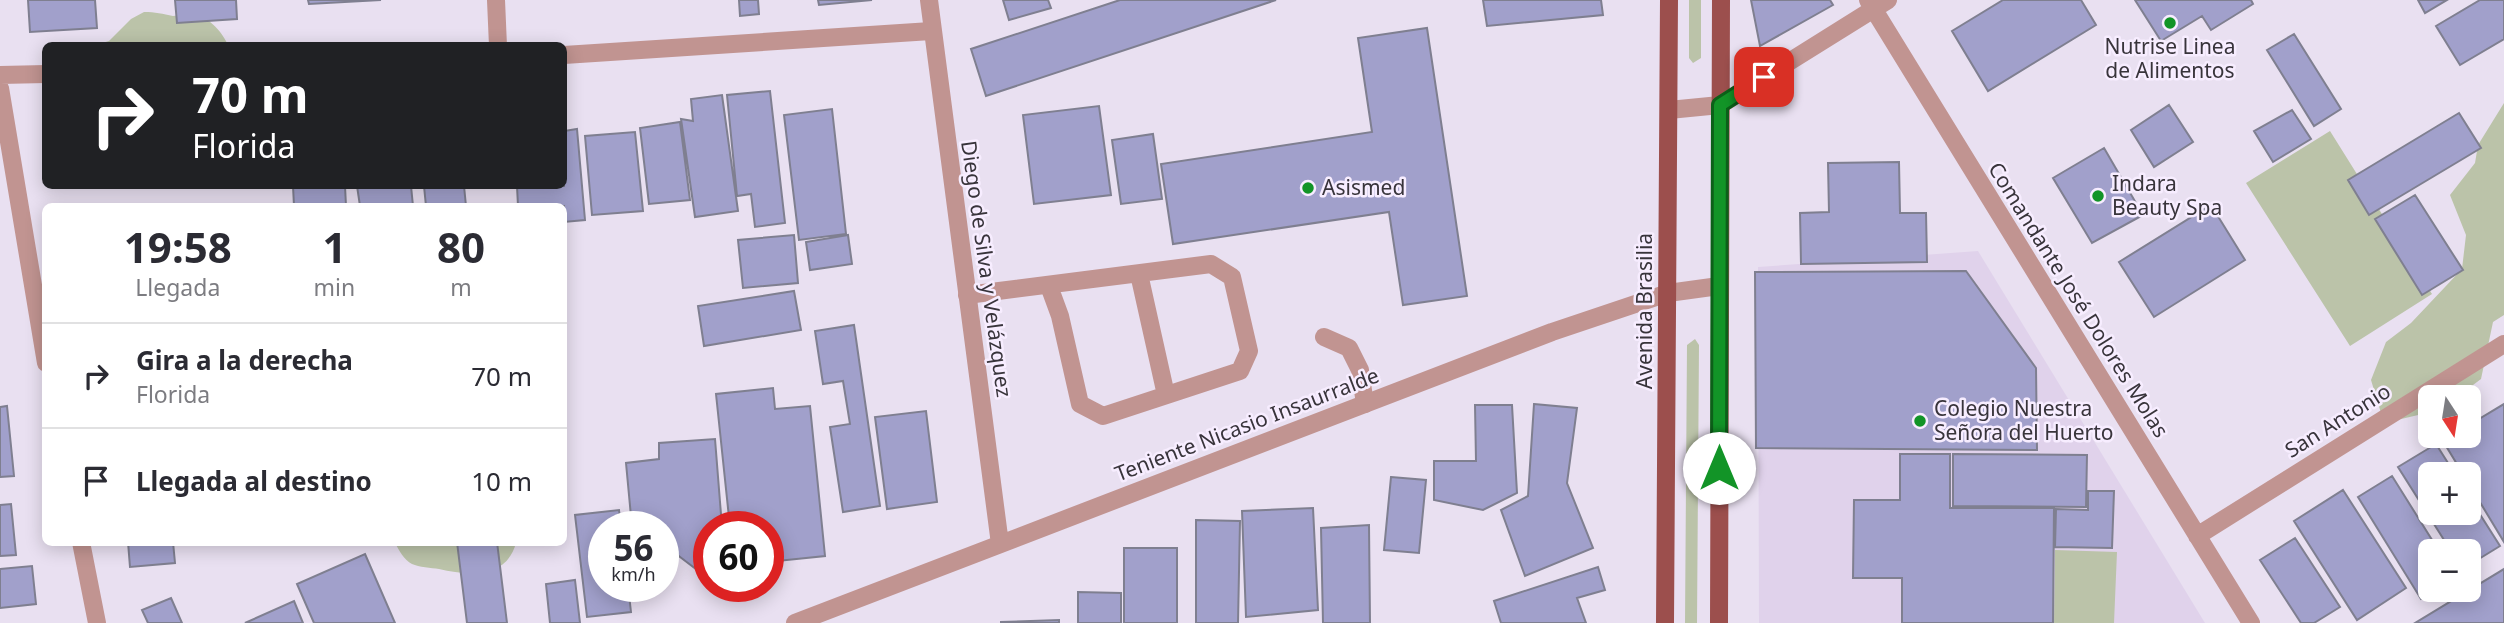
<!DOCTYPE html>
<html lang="es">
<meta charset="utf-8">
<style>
body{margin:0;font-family:"Noto Sans",sans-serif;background:#f7f7f7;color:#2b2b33;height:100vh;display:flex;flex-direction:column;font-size:26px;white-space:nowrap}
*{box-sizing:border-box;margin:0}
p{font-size:23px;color:#7c7c81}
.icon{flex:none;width:38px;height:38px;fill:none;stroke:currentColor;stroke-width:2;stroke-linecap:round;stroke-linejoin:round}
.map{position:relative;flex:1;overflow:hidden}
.panel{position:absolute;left:42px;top:203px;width:525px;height:343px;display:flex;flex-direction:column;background:#fff;border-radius:10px;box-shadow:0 4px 18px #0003}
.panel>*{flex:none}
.banner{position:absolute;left:42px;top:42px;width:525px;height:147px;border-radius:10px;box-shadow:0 4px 18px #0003;background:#202124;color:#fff;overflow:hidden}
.needle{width:46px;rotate:168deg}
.controls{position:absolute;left:2418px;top:385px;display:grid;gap:14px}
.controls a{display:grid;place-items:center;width:63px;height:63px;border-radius:10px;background:#fff;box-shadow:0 4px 18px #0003;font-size:35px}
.speed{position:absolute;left:588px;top:511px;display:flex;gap:14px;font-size:35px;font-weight:700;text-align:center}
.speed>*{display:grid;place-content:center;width:91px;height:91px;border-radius:50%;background:#fff;box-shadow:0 4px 18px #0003;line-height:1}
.speed small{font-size:18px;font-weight:400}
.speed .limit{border:10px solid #d22;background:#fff;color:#111}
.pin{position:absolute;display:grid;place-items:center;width:60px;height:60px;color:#fff;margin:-30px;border-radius:14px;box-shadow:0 4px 10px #0006}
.me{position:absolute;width:77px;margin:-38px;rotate:0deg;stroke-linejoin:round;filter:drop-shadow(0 0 5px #0008)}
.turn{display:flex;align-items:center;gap:24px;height:147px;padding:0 35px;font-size:32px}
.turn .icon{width:91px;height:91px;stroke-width:2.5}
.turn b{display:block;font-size:49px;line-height:60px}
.eta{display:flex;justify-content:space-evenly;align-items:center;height:119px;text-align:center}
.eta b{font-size:42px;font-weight:700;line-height:49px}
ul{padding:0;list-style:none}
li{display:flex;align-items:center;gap:21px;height:105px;padding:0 35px;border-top:2px solid #e1e1e2}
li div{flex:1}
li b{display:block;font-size:26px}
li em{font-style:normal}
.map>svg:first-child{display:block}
.built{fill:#e0d2eb}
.green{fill:#bbc3a9}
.building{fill:#a1a0cb;stroke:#7f7f90;stroke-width:2}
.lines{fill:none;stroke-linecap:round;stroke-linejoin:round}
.lane{stroke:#c19491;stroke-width:18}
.street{stroke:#c19491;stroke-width:18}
.primary{stroke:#9c4f4d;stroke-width:18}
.route-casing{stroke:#0c6019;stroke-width:18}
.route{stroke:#129427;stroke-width:12}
.poi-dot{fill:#129427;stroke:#f7edff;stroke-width:2.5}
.labels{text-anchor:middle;stroke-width:5;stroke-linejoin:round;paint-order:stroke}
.poi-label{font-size:21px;fill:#38343b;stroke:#f7edff;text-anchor:start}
.street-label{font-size:21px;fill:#38343b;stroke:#f7edff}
</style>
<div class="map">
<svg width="2504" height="623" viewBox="0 0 2504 623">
<rect width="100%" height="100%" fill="#e9e0f1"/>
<path class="built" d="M1978,251l227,372h-446l-1,-356z"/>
<path class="green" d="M1689,0h12v58l-8,5 -4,-5z
M144,12c11,0 19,2 29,4 6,0 11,-3 17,-3 16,1 32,18 38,32l-136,1 17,-5 22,-22z
M2504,103v212l-11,7 -12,57 -24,18h-26v15l-47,11 -13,-43 15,-38 25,-19 51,-54 4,-34 -16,-40 25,-32 3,-18z
M2330,131l102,163 -82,52 -104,-163z
M1695,339l4,6 -2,278h-12l2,-278z
M395,543h121c-10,36 -47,33 -77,26 -8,-1 -20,-2 -27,-5 -8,-4 -13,-14 -17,-21z
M2055,550l62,2 -3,71h-60z"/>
<path class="building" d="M28,0h67l2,28 -67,4z
M175,0h61l1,19 -60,4z
M308,0h73l-72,4z
M739,0h19l1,14 -19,2z
M818,0h54l-53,5z
M1003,0h45l3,8 -42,12z
M1120,0h156l-290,96 -15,-47z
M1483,0h118l2,15 -116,11z
M1751,0h79l3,5 -73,41z
M2003,0h78l15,25 -108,66 -36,-60z
M2135,0h116l2,4 -42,26 -9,-14 -41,25z
M2418,0h29l-22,13z
M2480,0h24v39l-44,26 -24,-39z
M1427,28l40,268 -64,9 -14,-93 -216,32 -12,-80 211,-32 -14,-94z
M2294,34l47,75 -27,17 -47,-76z
M770,91l15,132 -30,4 -4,-33 -14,2 -10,-101z
M722,95l16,116 -43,6 -14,-98 12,2 -2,-22z
M2169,105l24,37 -39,25 -23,-37z
M1099,106l12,89 -77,9 -11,-89z
M832,109l14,125 -47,6 -15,-125z
M2292,110l19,29 -38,23 -19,-31z
M2459,113l22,35 -112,67 -21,-35z
M680,122l10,78 -41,4 -9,-76z
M577,129l8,91 -21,2v-16h-46l-1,-20h47v-55z
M635,132l8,79 -51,4 -7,-79z
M1153,134l9,65 -41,5 -9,-64z
M2104,148l39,67 -51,28 -39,-65z
M1899,162l1,51h26l1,49 -126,2 -1,-51 29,-1 -1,-49z
M293,186h52l1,20h-52z
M357,186h54l2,20h-53z
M424,186h40l2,20h-40z
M2415,195l48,75 -41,25 -47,-76z
M2211,205l34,55 -91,57 -35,-55z
M794,235l4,48 -55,5 -5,-48z
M848,235l4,29 -42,6 -4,-28z
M1966,271l70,97 1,82 -281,-2 -1,-176z
M794,291l7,39 -97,16 -6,-40z
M854,325l26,181 -37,6 -13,-85 20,-3 -7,-43 -20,3 -8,-53z
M773,388l2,21 35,-3 15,150 -57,6v-35h-38l-14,-133z
M1534,404l43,4 -10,75 26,65 -68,28 -24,-66 27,-14z
M2504,404v138l-35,-58v-10h-6l-20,-33 9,-5h17v-11z
M1475,405h37l5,88 -34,17 -49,-10v-39h42z
M7,406l7,70 -14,1v-70z
M926,411l11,91 -50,7 -12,-92z
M715,439l7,88h-13v52l-46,-35v-17h-31l-6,-64 33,-4v-16z
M2436,444l19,30h-24v39h38v-16l31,49 -31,19v-14h-18l-53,-84z
M1900,454h50v54h104l-1,115h-151v-45h-49l1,-78h46z
M1953,454l134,1 -1,52 -133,-1z
M2392,476l47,75h-8v39h6l-16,9 -63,-102z
M1391,477l35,3 -7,73 -35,-3z
M2343,490l63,98 -49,32 -63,-99z
M2088,491h26l-2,57 -57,-1 1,-38 32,1z
M11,504l5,51 -16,1v-51z
M1313,508l5,102 -72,7 -4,-106z
M619,510l2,17h-17v59h24l3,26 -44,5 -12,-102z
M1196,520l44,1 -2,102h-42z
M1369,525l1,98h-47l-2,-95z
M2295,538l45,69 -26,16h-13l-41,-63z
M173,542l2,21 -45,4 -2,-25z
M457,542h40l10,81h-40z
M1124,548h53v75h-53z
M365,554l30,69h-81l-17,-39z
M32,566l4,38 -36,4v-39z
M1598,567l7,23 -28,8 9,25h-85l-7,-22z
M2504,569v54h-89z
M575,580l5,43h-30l-4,-39z
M1078,592l43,1v30h-43z
M171,598l11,25h-34l-6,-13z
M294,601l9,22h-58z
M1059,620v3h-58v-1z"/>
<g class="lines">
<path class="lane" d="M1139,274l27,121
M967,295l244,-31 21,13 17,74 -9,20 -137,45 -23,-12 -20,-88 -11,-30
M1324,337l25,11 11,22 5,34"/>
<path class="street" d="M496,0l2,46
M929,0l71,544
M1868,0l383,623
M564,55l367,-24
M0,75l46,-1
M0,88l46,275
M1669,110l51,-5 168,-105
M2197,536l307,-192
M81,542l16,81
M795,623l757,-291 116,-39 51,-7"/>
<path class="primary" d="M1665,623l4,-623
M1719,623l2,-623"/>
</g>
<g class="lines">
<g class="route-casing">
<path id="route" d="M1719,468l1,-363 44,-28"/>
</g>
<use href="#route" class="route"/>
</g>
<g class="poi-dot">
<circle cx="2170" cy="23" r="7"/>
<circle cx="1308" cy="188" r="7"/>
<circle cx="2098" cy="196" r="7"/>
<circle cx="1920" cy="421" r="7"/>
</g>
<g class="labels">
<g class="poi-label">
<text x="2170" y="54" text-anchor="middle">Nutrise Linea<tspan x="2170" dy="24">de Alimentos</tspan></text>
<text x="2112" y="191">Indara<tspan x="2112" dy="24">Beauty Spa</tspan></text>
<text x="1322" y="195">Asismed</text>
<text x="1934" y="416">Colegio Nuestra<tspan x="1934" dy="24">Señora del Huerto</tspan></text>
</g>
<g class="street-label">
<text transform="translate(986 269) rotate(82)" y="7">Diego de Silva y Velázquez</text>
<text transform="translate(2078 300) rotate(58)" y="7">Comandante José Dolores Molas</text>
<text transform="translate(1645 311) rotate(-90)" y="7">Avenida Brasilia</text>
<text transform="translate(2338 421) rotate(-32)" y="7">San Antonio</text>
<text transform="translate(1247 425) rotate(-21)" y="7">Teniente Nicasio Insaurralde</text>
</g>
</g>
</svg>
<div class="controls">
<a><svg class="needle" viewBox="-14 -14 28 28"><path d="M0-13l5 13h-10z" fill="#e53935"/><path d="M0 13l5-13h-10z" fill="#7c7c81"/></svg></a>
<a>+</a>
<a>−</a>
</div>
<div class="speed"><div>56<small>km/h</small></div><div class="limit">60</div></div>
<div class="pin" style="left:1764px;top:77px;background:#d93025"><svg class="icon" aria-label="arrive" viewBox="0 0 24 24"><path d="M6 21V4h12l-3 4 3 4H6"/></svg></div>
<svg class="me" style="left:1719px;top:468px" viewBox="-20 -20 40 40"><circle r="19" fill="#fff"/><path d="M0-13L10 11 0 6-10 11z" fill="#129427"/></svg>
<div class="banner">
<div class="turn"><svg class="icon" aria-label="right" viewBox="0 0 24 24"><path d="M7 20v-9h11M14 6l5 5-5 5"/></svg><div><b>70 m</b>Florida</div></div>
</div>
<section class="panel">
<div class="eta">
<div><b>19:58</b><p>Llegada</p></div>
<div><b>1</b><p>min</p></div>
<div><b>80</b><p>m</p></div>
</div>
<ul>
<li><svg class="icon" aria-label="right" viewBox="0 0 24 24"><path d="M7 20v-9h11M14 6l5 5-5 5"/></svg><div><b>Gira a la derecha</b><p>Florida</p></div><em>70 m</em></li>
<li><svg class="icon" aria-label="arrive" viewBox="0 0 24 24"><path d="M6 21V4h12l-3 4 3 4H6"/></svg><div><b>Llegada al destino</b></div><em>10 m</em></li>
</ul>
</section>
</div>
